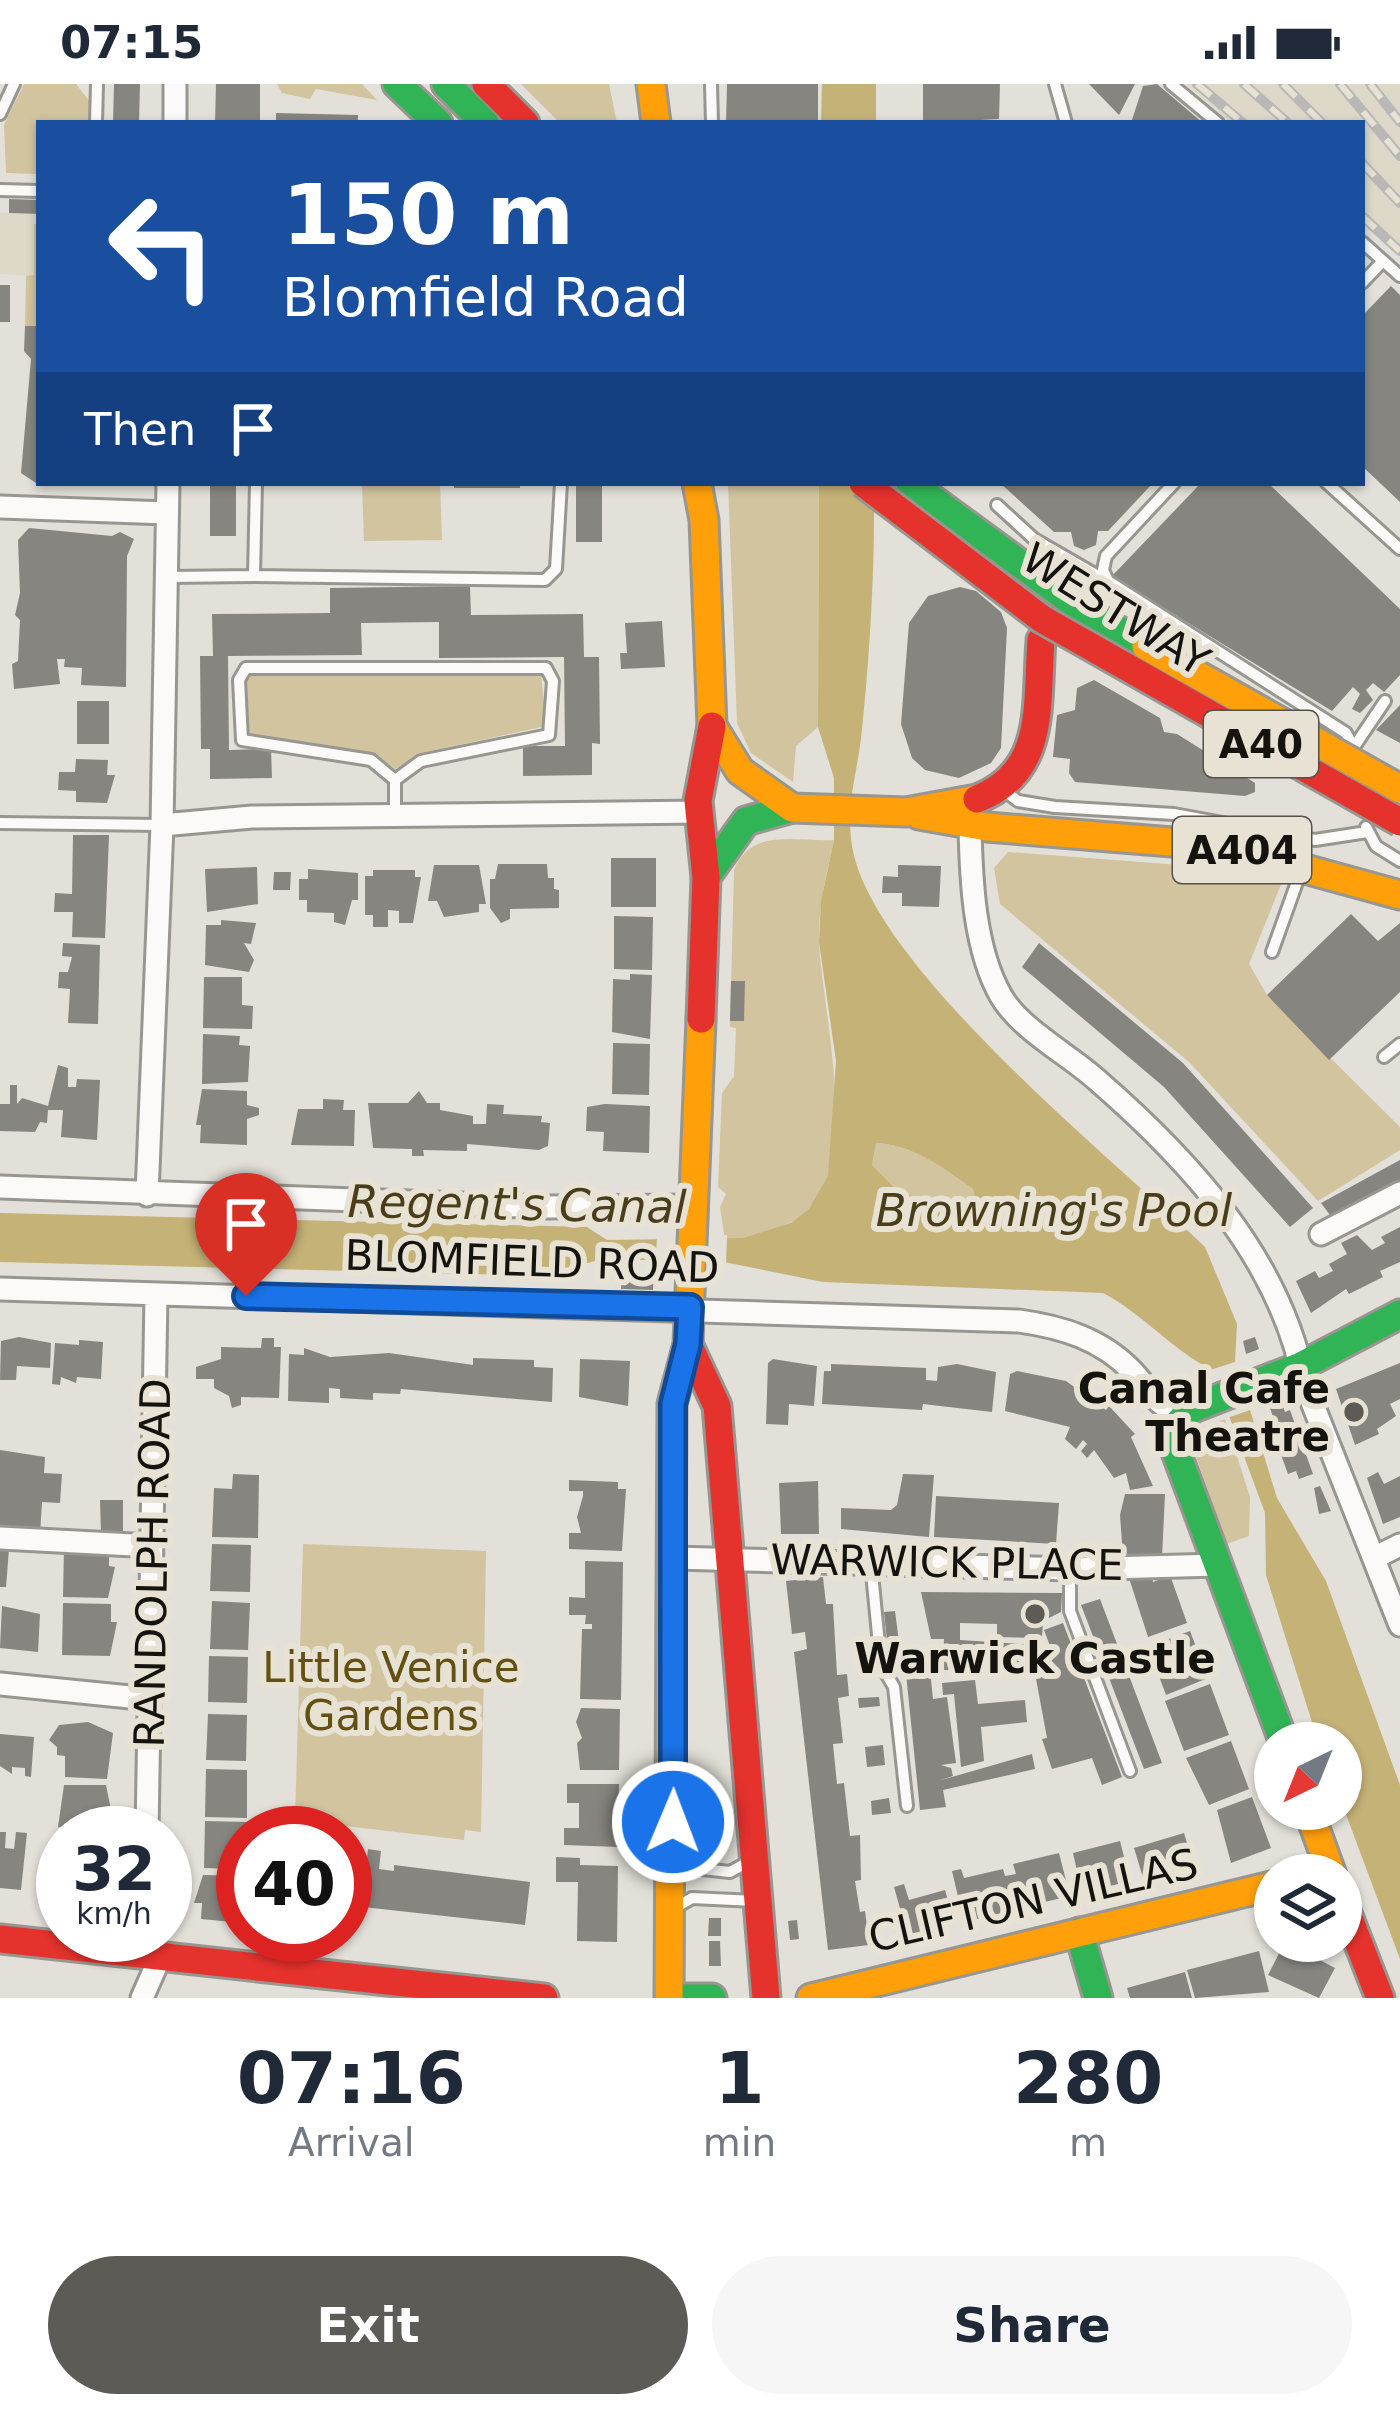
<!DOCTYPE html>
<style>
body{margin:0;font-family:"DejaVu Sans",sans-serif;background:#f6f6f7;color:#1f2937;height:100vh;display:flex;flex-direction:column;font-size:45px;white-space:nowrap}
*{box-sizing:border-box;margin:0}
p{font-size:39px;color:#747a83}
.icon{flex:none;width:66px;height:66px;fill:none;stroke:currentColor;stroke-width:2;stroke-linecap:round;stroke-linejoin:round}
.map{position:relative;height:1914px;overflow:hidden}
.side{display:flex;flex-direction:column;background:#fff;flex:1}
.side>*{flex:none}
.guide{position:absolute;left:36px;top:36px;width:1329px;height:366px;border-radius:0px;box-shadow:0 3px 9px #0004;background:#1a4fa0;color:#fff;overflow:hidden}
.needle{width:78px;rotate:223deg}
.buttons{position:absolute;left:1254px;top:1638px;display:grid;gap:24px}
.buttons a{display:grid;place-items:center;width:108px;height:108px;border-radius:50%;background:#fff;box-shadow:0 3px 9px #0004;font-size:60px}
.speed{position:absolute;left:36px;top:1722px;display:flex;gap:24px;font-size:60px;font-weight:700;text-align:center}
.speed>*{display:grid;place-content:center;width:156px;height:156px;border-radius:50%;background:#fff;box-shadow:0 3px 9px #0004;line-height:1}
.speed small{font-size:30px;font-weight:400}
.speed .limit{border:18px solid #d22;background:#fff;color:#111}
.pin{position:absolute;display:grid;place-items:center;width:102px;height:102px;color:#fff;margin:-123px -51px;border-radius:50% 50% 50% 0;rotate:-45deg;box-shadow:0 0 12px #0007}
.pin .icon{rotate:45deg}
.me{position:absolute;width:132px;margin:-66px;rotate:1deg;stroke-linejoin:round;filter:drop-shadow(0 0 9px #0008)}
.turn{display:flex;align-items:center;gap:42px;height:252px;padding:0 48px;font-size:54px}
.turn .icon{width:156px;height:156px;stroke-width:2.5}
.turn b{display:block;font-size:84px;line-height:102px}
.then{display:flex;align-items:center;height:114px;padding:0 48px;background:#0003;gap:24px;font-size:45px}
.eta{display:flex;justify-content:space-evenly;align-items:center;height:204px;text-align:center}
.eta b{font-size:72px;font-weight:800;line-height:84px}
.action{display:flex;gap:24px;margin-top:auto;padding:24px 48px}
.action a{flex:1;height:138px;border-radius:72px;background:#5d5b55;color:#fff;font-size:48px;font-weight:800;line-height:138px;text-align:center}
.action a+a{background:#f6f6f7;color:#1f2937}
.status{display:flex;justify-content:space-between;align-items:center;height:84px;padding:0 60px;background:#fff;direction:ltr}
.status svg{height:33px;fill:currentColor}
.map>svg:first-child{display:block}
.built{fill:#ddd8c8}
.green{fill:#d1c49f}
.water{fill:#c5b277;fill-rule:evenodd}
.pier{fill:#e2e0d8}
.building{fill:#87857f}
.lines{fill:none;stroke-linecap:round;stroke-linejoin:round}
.lane-casing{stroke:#979690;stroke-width:16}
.street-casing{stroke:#979690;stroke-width:27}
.fast-casing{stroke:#979690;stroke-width:33}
.slow-casing{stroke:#979690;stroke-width:33}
.jam-casing{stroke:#979690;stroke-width:33}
.lane{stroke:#fbfaf9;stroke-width:10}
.street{stroke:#fbfaf9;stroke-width:21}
.fast{stroke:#30b455;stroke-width:27}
.slow{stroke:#ff9f0a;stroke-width:27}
.jam{stroke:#e5322d;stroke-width:27}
.rail-casing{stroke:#b9b8b6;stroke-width:10}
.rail{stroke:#e7e2d3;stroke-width:6;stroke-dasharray:18;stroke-linecap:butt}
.slow-bridge-casing{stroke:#979690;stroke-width:33;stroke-linecap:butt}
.jam-bridge-casing{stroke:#979690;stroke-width:33;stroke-linecap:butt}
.slow-bridge{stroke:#ff9f0a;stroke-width:27}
.jam-bridge{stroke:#e5322d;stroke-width:27}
.route-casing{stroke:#114b97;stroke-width:30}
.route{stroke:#1a73e8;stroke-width:21}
.poi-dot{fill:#5d5b55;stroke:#e7e2d3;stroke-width:4.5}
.labels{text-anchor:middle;stroke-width:12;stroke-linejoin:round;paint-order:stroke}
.shield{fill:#e7e2d3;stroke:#545149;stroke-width:3}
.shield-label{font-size:39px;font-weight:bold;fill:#15130e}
.street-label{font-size:42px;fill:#15130e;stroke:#e7e2d3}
.poi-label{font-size:42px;font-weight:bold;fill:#15130e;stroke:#e7e2d3;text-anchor:end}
.park-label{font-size:42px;fill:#635013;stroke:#e7e2d3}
.water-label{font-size:45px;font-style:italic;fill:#493d1a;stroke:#e7e2d3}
</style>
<div class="status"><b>07:15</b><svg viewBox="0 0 49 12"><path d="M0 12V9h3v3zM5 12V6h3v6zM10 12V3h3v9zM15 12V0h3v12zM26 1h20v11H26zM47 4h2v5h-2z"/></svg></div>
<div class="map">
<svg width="1400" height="1914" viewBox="0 0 1400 1914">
<rect width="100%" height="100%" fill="#e2e0d8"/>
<path class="built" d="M1187,0h213v173l-38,-33v-101h-131z
M0,129l35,1 -1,62 -34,-2z"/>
<path class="green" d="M24,0h52l14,18 -2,21h-49v51l-33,-1 -2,-48z
M277,0h85l15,16 -61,-11 -6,10 -28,-6z
M521,0h88l8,39h-57z
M34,140h5v102h-14l1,-50 8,-1z
M362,399h78l2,57 -78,1z
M728,399h91l-1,244 -22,19 -3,36 -42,-29 -14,-30z
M255,587l286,2 5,53 -119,26 -31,17 -21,-12 -126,-22 -4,-53z
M834,756c-7,33 -16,66 -15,100 2,65 42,218 -10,269 -21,21 -55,28 -84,32l-5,-34 6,-13 -8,-7 4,-94 12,-17 2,-48 -6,-1 4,-157c16,-43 64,-28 100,-30z
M1008,768l199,15 75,15 -33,82 18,31 133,132v23l-82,51 -129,-139 -189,-158 -6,-36z
M876,1059c38,2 67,25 97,46l3,13 -17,21 -66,-37 -21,-21z
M1225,1335l25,78 -1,39 -22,8 -36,-101 12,-16z
M303,1460l183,7 -5,281 -16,-2 -1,10 -169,-20z"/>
<path class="water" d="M822,0h54v39h-55z
M819,399h55c1,86 -4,171 -13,256 -5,39 -15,65 -9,107 19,119 262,314 353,401l32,77 -2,37 42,137 49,83 74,204v174l-59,-158v-58h-22l-3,-8 -50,-160 -1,-62 -53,-143c-41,-21 -69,-56 -109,-77l-280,-11 -99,-20 -123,-3 -55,17 -546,-14v-49l587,14 20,13 136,-2 48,-15 18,-14 19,-33 8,-115 -17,-119 2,-41 13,-61v-62l-16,-51zM876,1059c38,2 67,25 97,46l3,13 -18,20 -65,-36 -21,-21z"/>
<path class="pier" d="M657,1150l70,1 -1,33 -70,-2z
M1241,1276l12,49 -26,9 -23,-46z"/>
<path class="building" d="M114,0h26l-1,39h-26z
M216,0h44v39h-45z
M727,0h91v39h-92z
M923,0h77l-1,35 -76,4z
M1089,0h46l-16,31z
M1157,0l46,39h-72l12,-37z
M276,29l82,2v8h-82z
M9,115l30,1v14l-30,-1z
M0,201h10v37h-10z
M1391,202l9,9v207l-38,-36v-150z
M25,242h14l-3,157 -15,-10 10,-114 -7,-8z
M210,399h26v53h-26z
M454,399h66v5h-66z
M576,399h26v59h-26z
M1000,399h153l-45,48h-10l-2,14 -12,5 -10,-4 -3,-14h-17z
M1201,399h67l132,126v66l-16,17 -11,-9 -7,7 7,10 -13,13 -8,-4 8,-15 -7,-7 -21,24 -220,-135z
M29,444l83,8 8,-4 14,7 -7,17 -1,131 -45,-2 1,-17 -18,-1 1,-8h-8l3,25 -46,5 -2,-25 6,-3 2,-41 -5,-5 5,-22 -2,-53z
M470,502l1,29 112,-1 1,43h15l1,87 -8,-1v32l-69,1v-30h42l-1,-89 -125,1v-36l-78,1 1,32 -134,1 1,94 42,-1 1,29 -62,1v-30h-9l-1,-93h13l-1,-42 118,-1v-25z
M960,503l16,4 25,21 6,16 -6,120 -10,15 -32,15 -34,-8 -13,-12 -11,-34 8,-101 19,-27z
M662,537l3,46 -44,2 -1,-16h7l-2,-30z
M1094,596l66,38 4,14 13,2 78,49v9l-10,4 -170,-14 -6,-9 1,-14 -17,-2 4,-42 18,-5 2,-22z
M77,617h32v43h-32z
M1400,621v38l-24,-13z
M76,675l32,1 -1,15h8l-8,28 -31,-1v-11l-18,-1 1,-18h16z
M73,751h36l-4,103 -33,-1 1,-25h-19l1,-19 17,1z
M611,774h45v49h-45z
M498,780h49l1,14h6v11l5,1v18l-49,1v10l-9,4 -11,-15v-29h5z
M434,781h45l7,39h-7v8l-35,5 -7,-16h-9z
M898,781l43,1 -2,41 -37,-1v-13h-20l1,-17 15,1z
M257,783l1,37 -51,8 -2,-43z
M308,785l50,4v27h-6l-7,25 -11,-3v-9l-27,-1v-12h-8v-21h9z
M373,786h42v7h6l-8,46h-14v-12l-11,-1v17h-15v-12h-8v-39h8z
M274,788h17l-1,18h-17z
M1351,830l27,27 22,-18v69l-71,68 -62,-65z
M614,832l39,1 -1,53 -38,-1z
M221,836l35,3 -5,21 -7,-1 10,17 -5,12 -44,-7 1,-40h15z
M63,859l37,2 -2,79 -30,-1 2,-34 -12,-1 1,-16h9l4,-15 -10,-1z
M1039,859l144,120 130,145 -23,19 -126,-140 -142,-120z
M630,890l22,1 -2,64 -38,-7 1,-53 17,1z
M204,893h38v28l11,1 -1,23 -49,-1z
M731,897h14l-1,40h-14z
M203,950l37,2 -1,9 11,1 -2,36 -46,2z
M613,959l37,1 -1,51 -37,-1z
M58,981l10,3v19h8l1,-8 23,1 -3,60 -36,-3 2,-27h-15l-1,13 -7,-1 -5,10 -35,-1v-27h10v-19h7v19l5,-6 26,8z
M202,1005l45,2v14l12,3v7l-12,4v26l-47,-2 1,-18h-5z
M419,1007l8,12h13v7l33,6v8h13l1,-20 17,1 -1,9 39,2 -1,6 9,1 -2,23 -9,4 -72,-6v7l-44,-1 1,6h-12v-7l-39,-1 -5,-45h40z
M323,1015l21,1 -1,10h12l-1,36 -63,-1 7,-36h25z
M605,1020l45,2 -1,47 -46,-2 1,-19 -18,-1 1,-24z
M1400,1076v20l-70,35 -9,-12z
M1400,1143v35l-20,9 3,6 -34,17 -3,-5 -35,24 -15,-32 19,-10 4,7 14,-7 -4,-7 18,-10 -6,-11 16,-8 15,15 13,-7 -4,-6z
M622,1188l32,1 -1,17 -32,-1z
M19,1253l32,6 -1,25 -33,-2 -1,14h-16l1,-39z
M1255,1253l4,12 -13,5 -3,-13z
M262,1254h12v9h7l-2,51 -38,-1v8l-9,3 -3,-12 -15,-8v-9h-18v-12l25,-8v-12l40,1z
M79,1256l24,2 -2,37 -24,-2 -1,6 -15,-6 -1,8 -8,-1 3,-41 24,2z
M304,1264l26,9 59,-4 84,12v-7l61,2v7l19,1 -1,34 -151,-13 -1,5 -27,-1v7l-33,-2v-9l-11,-1v15l-41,-2 1,-47 15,1z
M580,1275l50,2 -2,45 -49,-9z
M773,1275l44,7 -3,40 -25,-2 -1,21 -22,-1 2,-61z
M1400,1279v36l-10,5 6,12 -19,13 2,5 -24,11 -19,-56z
M831,1280l95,4v12l11,1 1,-14 19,-3 39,8 -4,40 -69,-8 -1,6 -100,-6 2,-33h7z
M1017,1287l49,10 40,29 3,-4 26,28 -4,3 22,49 -23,4 -4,-17 -12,5 -20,-28 -7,8 -6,-7 6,-7 -4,-4 -7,9 -11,-10 5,-12 -65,-16 5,-37z
M1282,1320l3,8 5,-2 23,64 -14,5 -3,-8 -8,3 -20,-55 5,-2 -3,-9z
M0,1366l45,7 -1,16 18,1 -2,29 -18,-1 -2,33 -40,-2z
M1378,1388l6,12 16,-8v41l-17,7 -16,-46z
M233,1390l26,1 -1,63 -46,-1 2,-49 18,1z
M903,1390l31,1 -5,62 -88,-8v-21l50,2 6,-5z
M569,1396l49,2v7h8l-4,62 -53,-2v-16h12l-4,-16 6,-21v-5h-14z
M818,1397l1,53h-38l-2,-51z
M1320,1402l11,25 -12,3 -5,-26z
M1125,1410h40l-3,64 -39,-1 -3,-42z
M936,1412l123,7 -3,41 -122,-7z
M100,1416h23v34h-22z
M212,1460l39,1 -1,47 -40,-1z
M64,1464l45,1v17l6,1 -7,31 -45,-1z
M0,1465h9l-3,38h-6z
M585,1477l38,1 -2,138 -41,-1 2,-70h10v-5h-7l1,-9h-17v-18l16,1z
M1151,1490l2,8 17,-7 17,48 -39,14 -20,-62z
M823,1493l3,27h7l4,71 10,-1 2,22 -11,2 5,45 -10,1 4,40 7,-1 6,53 10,-1 1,45 -6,1 5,31 5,-1 2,16 10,-1 2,9 -11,2 1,8 -41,5 -34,-298 13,-3 -2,-17 -13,2 -6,-53z
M921,1508l141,1 -1,19 -18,9 -1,17 -45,-1v-13l-37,-1v17l90,6 -6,-16 19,-7 59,154 -20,8 -10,-27 -40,11 -10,-30 5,-1 -13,-70 -91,2 1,-31h-13z
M1100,1515l62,164 -18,6 -63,-164z
M212,1517l38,2 -2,47 -38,-1z
M63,1519l48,1v18h6l-7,34 -48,-1z
M2,1522l38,8 -2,38 -38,-4z
M895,1527l6,47 -12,1 -5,-47z
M1190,1547l18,47 -42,17 -18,-48z
M209,1572l39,1 -1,46 -39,-1z
M929,1577l4,38 14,-2 9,66 -15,2 10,3 2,8 -15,5 94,-27 3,15 -92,21 3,17 -26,3 -15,-146z
M975,1596l3,24 47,-4 2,22 -46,5 3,34 -23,6 -7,-73 -11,1 -1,-12z
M1210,1600l19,51 -45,16 -19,-50z
M879,1613l1,9 -21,2 -1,-10z
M581,1624l39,1 -1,61h-39l-3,-27 5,-5 -6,-16z
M208,1630l39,1 -1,46 -40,-1z
M88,1638l25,11 -6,46 -42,-2v-21l-8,-1v-8l-8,-7 10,-15z
M0,1650l34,3 -3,40 -6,-1v-8l-13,-1v7l-12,-8z
M1231,1657l18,48 -40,16 -23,-47z
M883,1661l2,20 -18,2 -2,-20z
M206,1685l41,1v48l-42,-1z
M567,1700h52l-1,63 -54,-2v-17h15v-25h-12z
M64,1701h42l6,30h-8v17l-46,-5z
M1252,1713l19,51 -40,15 -14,-53z
M889,1714l2,15 -19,2 -1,-14z
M205,1737l42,1 -4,47 -39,-1z
M0,1748h6l-1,16 9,1 2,-17 11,1 -6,57 -21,-2z
M1184,1749l10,33 -50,15 -10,-33z
M1120,1757l10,40 -48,12 -9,-40z
M368,1765l13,2 -2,18 15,2v-6l136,17 -5,43 -180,-20 2,-54 9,1 -1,13 11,2z
M63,1768v54l-9,-1v-16l-8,-1 1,-9 6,1 1,-25z
M1059,1769l11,43 -46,11 -4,-17 -10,2 5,18 -51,12 -12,-51 9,-2 3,9 39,-9 2,7 11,-2 -3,-10z
M556,1773l24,1v7l38,1 -1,76 -40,-1 1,-59h-22z
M203,1791l40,1v47l-42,-4 1,-16h-8z
M904,1800l5,16 36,-10 10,34 -47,13 -14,-50z
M709,1834h12v18h-13z
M797,1836l2,19 -9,1 -2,-19z
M709,1857h11l1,25h-12z
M1285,1858l50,26 -16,30 -51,-23z
M1259,1867l10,41 -74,6 -8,-28z
M1185,1888l7,26h-62l-3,-10z"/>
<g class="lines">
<g class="lane-casing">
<path id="lane" d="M711,0l1,39
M1055,0l11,39
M1171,0l47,39
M0,30l14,-30
M96,39l1,-39
M0,106l39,1
M1362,158l38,34
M1362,199l21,-22
M256,399l-2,93 291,4 11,-11 5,-86
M1174,399l-68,73 -3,14 5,11 238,152 7,13
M1327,399l73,66
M997,421l37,34 71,41
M167,493l87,-1
M1354,663l31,-46
M1005,707l13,10 37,6 119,7 141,26 52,-8
M395,732v-36l26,-19 128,-26 4,-54 -7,-13h-300l-7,12 3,60 129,20 24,20
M0,739l162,2
M1366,743l10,19 24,15
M1272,868l29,-81
M1384,973l16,-13
M871,1479l10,102 13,22 13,119
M1070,1486v41l60,160
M674,1782l56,6 18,-10
M675,1824l17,-10 63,3"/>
</g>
<g class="street-casing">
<path id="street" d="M175,39v-39
M0,423l167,6
M162,741l90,-8 449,-5
M970,742c1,53 4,123 31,170 19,33 67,58 96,84 92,80 183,178 207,302l96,243
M0,1103l546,20 150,-1
M147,1111l15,-370 6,-342
M1321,1150l79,-41
M0,1205l1019,32c43,6 83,18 114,51 17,19 25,35 50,44
M0,1454l152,8
M1376,1473l24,-12
M675,1474l395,11 148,-4
M0,1600l150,15
M147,1749l9,-539
M142,1914l19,-43"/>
</g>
<g class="fast-casing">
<path id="fast" d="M397,0l41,39
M446,0l39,39
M910,399l173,127 63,36
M706,793l40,-56 46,-13
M1284,1659l-108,-291 -1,-25 16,-18 110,-43 99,-52
M1079,1848l19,66
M683,1914h29"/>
</g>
<g class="slow-casing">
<path id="slow" d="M651,0l5,39
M697,399l7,37 8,206 28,45 52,37 114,4 71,-13
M919,731l68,12 234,19 179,49
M1308,1725l24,66
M669,1914l3,-594 16,-60 13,-325
M811,1914l464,-113"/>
</g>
<g class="jam-casing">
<path id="jam" d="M486,0l39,39
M977,715c70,-27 59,-94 64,-159
M701,935l5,-142 -8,-76 14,-75
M688,1260l29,62 49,592
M1341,1814l39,100
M0,1855l544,59"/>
</g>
<use href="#lane" class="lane"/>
<use href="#street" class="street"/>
<use href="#fast" class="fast"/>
<use href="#slow" class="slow"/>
<use href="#jam" class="jam"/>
<g class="rail-casing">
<path id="rail" d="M1197,0l46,39
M1244,0l44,39
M1283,0l39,39
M1340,0l60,72
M1370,0l30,38
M1362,79l38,40
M1362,132l38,35"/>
</g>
<use href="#rail" class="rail"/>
<g class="slow-bridge-casing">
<path id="slow-bridge" d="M1146,562l254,143"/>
</g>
<g class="jam-bridge-casing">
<path id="jam-bridge" d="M863,399l179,136 358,203"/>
</g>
<use href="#slow-bridge" class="slow-bridge"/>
<use href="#jam-bridge" class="jam-bridge"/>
</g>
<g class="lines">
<g class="route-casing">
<path id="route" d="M246,1212l444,11 -2,37 -15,60v418"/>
</g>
<use href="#route" class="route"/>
</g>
<g class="poi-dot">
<circle cx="1354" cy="1328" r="12"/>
<circle cx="1035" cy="1530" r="12"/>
</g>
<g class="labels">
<g class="shield">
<rect x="1204" y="627" width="114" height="66" rx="9"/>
<rect x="1173" y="733" width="138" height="66" rx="9"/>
</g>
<g class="shield-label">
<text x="1261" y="674">A40</text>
<text x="1242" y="780">A404</text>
</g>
<g class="street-label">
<text transform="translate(1116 525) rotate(32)" y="15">WESTWAY</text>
<text transform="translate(532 1177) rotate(2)" y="15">BLOMFIELD ROAD</text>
<text transform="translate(947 1478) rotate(1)" y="15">WARWICK PLACE</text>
<text transform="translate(152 1479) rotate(-89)" y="15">RANDOLPH ROAD</text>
<text transform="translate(1033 1816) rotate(-13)" y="15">CLIFTON VILLAS</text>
</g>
<g class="poi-label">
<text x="1330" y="1319">Canal Cafe<tspan x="1330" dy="48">Theatre</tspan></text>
<text x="1035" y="1589" text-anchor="middle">Warwick Castle</text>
</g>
<g class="park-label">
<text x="391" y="1598">Little Venice<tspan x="391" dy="48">Gardens</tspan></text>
</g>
<g class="water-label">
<text transform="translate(517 1120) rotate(1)" y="16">Regent's Canal</text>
<text x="1054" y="1142">Browning's Pool</text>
</g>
</g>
</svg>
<div class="buttons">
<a><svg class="needle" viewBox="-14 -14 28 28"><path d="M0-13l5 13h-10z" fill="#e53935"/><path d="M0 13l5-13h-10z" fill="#747a83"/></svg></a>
<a><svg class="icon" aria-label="layers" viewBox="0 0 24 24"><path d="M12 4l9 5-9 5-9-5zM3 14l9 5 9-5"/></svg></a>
</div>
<div class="speed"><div>32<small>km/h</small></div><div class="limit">40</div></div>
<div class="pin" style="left:246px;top:1212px;background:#d93025"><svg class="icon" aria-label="arrive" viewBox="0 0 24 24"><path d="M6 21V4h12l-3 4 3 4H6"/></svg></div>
<svg class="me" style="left:673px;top:1738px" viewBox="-20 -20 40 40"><circle r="17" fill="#1a73e8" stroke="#fff" stroke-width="3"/><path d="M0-11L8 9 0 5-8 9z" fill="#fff"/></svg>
<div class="guide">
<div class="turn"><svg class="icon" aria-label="left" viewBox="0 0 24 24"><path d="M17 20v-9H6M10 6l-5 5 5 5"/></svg><div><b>150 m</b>Blomfield Road</div></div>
<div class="then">Then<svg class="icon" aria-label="arrive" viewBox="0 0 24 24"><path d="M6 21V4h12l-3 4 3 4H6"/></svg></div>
</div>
</div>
<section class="side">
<div class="eta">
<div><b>07:16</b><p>Arrival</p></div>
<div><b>1</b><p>min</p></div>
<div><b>280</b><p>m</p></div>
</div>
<div class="action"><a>Exit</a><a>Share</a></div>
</section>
